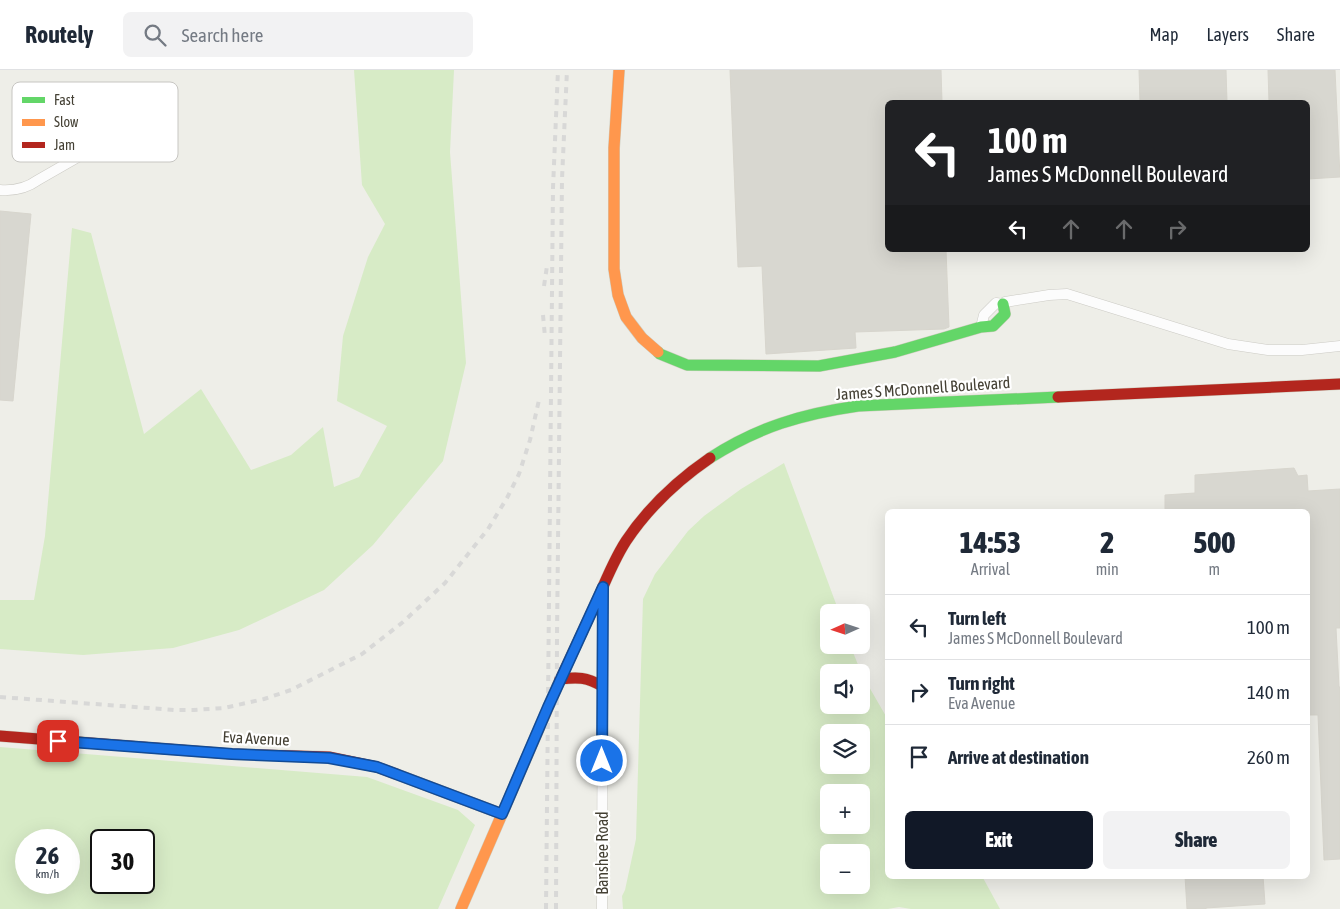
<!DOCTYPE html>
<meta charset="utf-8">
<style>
body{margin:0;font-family:"Asap Condensed",sans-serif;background:#f2f2f3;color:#1f2937;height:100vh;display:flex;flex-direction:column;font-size:19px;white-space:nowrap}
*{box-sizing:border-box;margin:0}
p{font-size:16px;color:#747a83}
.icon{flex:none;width:28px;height:28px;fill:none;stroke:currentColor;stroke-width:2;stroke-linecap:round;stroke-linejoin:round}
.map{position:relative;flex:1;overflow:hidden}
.side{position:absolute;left:885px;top:439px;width:425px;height:370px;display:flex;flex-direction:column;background:#fff;border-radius:8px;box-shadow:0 5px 20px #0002}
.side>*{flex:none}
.hud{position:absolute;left:885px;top:30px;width:425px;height:152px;border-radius:8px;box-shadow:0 5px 20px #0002;background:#202124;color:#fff;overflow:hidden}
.needle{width:32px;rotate:267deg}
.tools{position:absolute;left:820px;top:534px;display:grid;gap:10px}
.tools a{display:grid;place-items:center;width:50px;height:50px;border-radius:8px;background:#fff;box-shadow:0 5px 20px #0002;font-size:25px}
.speed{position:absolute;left:15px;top:759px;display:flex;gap:10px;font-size:25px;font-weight:700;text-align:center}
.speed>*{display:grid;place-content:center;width:65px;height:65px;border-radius:50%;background:#fff;box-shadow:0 5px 20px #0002;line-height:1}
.speed small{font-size:12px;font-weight:400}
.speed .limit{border:2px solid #111;border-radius:8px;background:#fff;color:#111}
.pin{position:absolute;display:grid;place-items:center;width:42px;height:42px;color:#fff;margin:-21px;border-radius:10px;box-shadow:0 2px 8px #0006}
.me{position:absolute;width:55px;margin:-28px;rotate:0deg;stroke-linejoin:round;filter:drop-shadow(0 0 4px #0008)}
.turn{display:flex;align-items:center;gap:18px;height:105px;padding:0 20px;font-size:22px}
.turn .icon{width:65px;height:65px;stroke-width:2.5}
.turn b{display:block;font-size:35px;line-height:42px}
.lanes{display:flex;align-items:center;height:48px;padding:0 20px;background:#0003;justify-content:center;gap:25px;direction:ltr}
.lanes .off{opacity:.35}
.eta{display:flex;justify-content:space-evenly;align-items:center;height:85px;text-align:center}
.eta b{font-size:30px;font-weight:800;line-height:35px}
.primary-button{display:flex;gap:10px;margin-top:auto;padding:10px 20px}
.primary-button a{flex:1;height:58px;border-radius:8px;background:#111827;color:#fff;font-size:20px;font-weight:800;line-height:58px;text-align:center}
.primary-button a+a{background:#f2f2f3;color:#1f2937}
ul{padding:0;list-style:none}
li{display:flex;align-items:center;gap:15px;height:65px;padding:0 20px;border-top:1px solid #e0e1e3}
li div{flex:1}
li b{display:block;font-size:19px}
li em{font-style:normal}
header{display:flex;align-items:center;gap:30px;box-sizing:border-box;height:70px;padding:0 25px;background:#fff;border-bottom:1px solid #e0e1e3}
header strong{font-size:24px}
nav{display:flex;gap:28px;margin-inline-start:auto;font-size:18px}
.search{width:350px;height:45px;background:#f2f2f3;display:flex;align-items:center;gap:12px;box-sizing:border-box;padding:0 18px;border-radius:8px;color:#747a83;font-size:19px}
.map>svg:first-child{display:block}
.green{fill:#d7ebc6;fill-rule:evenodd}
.building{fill:#d8d7d0;stroke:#d7d5cd}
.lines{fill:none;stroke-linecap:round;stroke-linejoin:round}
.street-casing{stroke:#cccbc5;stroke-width:11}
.fast-casing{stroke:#ceccbe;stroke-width:12}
.slow-casing{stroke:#ceccbe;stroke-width:12}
.jam-casing{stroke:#ceccbe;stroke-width:12}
.street{stroke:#fcfcfc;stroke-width:10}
.fast{stroke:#63d668;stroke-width:11}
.slow{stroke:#ff974d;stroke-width:11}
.jam{stroke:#b3261e;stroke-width:11}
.rail{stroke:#d8d8d7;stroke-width:4;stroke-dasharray:6 6;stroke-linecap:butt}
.route-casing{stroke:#114b97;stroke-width:12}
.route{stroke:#1a73e8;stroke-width:9}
.labels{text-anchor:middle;stroke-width:4.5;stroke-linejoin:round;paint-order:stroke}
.street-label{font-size:16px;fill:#444034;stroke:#fff}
.key{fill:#fff;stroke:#c7c6c2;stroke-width:1}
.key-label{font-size:14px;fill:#444034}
</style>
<header>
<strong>Routely</strong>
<div class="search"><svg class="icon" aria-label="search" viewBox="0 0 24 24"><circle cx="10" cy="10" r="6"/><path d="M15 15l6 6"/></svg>Search here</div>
<nav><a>Map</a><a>Layers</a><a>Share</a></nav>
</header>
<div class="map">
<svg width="1340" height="839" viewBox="0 0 1340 839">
<rect width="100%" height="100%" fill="#eeeee8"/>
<path class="green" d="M354,0h100l-4,82 16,211 -23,98 -70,84 -49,45 -85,40 -66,18 -90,7 -83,-6v-49h34l11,-64 27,-308 19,5 53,201 57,-45 50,81 40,-15 32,-28 11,60 25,-10 28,-51 -50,-25 6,-65 25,-79 17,-33 -23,-39z
M784,393l55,149h-10v33h21l11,27h-32v33h32v-32l26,45 1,158h94l18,33h-89l-12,-2 -11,2h-265l-1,-13 3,-6 11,-51 7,-240 12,-25 33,-43 16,-15 37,-27zM829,662h32v33h-32zM829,722h32v33h-32zM829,782h32v33h-32z
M0,677l367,30 91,33 17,15 -37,84h-438zM26,770h43v42h-43zM101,770h43v42h-43z"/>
<path class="building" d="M730,0h211l1,32h-54v148h58l3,77 -5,2 -89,3 1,16 -90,6 -4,-88 -24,1z
M1139,0h87l1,32h-87z
M1268,0h67l5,107 -32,2v-77h-39z
M0,141l31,3 -18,187 -13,-1z
M1294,398l4,8 9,-1 1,16 32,-2v139h-4l3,59h1v172l-16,1 -6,-145h-10v-204h-143v-16l30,-2v-18z
M1185,806h78l2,28 -59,4v1h-19z"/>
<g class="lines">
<g class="street-casing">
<path id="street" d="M0,120c13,1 27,-2 38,-10l61,-35
M981,257l3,-12 12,-12 7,1 2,-2 44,-7 18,-1 161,50 40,6h34l38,-4
M602,839l1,-316"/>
</g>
<g class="fast-casing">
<path id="fast" d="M658,282l2,2 27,11 132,1 76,-14 86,-25 12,-1 12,-12 -2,-10
M710,388c48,-31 92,-44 148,-52l200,-9"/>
</g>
<g class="slow-casing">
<path id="slow" d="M619,0l-5,78v121l4,26 8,22 16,21 16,14
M396,704l106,40
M461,839l99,-229"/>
</g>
<g class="jam-casing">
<path id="jam" d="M1058,327l282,-13
M560,609c18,-2 26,-2 42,7
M560,610c13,-28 26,-56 39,-84 8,-19 16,-38 27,-55 22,-33 52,-61 84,-83
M0,666l232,18 97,3 48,10 19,7"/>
</g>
<use href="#street" class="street"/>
<use href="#fast" class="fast"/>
<use href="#slow" class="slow"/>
<use href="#jam" class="jam"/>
<path class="rail" d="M544,216l3,-20
M543,245l2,22
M0,627l175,13h19l30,-2 40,-9 27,-9 71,-36 41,-32 42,-39 43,-54 19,-31 12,-24 11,-34 9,-40
M546,839l7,-721 5,-118
M556,839l1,-273 5,-457 5,-109"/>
</g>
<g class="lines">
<g class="route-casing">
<path id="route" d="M58,671l174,13 97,4 48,9 125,47 46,-107 55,-120 -1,174"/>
</g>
<use href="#route" class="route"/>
</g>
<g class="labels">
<g class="street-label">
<text transform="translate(923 318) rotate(-4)" y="6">James S McDonnell Boulevard</text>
<text transform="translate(256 668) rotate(3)" y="6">Eva Avenue</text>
<text transform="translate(602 783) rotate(-90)" y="6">Banshee Road</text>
</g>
</g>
<rect x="12" y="12" width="166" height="80" rx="8" class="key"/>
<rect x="22" y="27" width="23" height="6" fill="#63d668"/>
<rect x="22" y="49" width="23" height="7" fill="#ff974d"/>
<rect x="22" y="72" width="23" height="6" fill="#b3261e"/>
<g class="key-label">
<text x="54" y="35">Fast</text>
<text x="54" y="57">Slow</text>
<text x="54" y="80">Jam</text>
</g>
</svg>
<div class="tools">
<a><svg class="needle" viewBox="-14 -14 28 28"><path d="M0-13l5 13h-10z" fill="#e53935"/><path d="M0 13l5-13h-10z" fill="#747a83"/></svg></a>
<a><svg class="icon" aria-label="sound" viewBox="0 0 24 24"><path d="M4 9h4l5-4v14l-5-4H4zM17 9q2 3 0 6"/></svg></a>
<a><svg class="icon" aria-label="layers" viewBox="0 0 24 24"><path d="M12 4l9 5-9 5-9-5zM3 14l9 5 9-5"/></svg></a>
<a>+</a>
<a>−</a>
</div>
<div class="speed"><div>26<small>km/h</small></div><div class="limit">30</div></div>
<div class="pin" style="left:58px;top:671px;background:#d93025"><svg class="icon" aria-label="arrive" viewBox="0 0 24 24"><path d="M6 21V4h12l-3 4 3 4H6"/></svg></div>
<svg class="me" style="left:602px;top:691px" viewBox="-20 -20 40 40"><circle r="17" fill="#1a73e8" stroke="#fff" stroke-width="3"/><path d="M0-11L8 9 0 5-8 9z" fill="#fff"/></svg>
<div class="hud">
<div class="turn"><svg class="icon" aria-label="left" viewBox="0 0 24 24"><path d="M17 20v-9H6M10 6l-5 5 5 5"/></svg><div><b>100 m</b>James S McDonnell Boulevard</div></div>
<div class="lanes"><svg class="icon" aria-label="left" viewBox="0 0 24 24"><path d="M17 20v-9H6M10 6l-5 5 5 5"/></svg><svg class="icon off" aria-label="ahead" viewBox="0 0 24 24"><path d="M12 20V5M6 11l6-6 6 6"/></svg><svg class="icon off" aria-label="ahead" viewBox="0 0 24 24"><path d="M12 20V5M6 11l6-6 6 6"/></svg><svg class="icon off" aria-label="right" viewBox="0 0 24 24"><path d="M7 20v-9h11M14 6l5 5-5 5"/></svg></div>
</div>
<section class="side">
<div class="eta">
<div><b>14:53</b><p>Arrival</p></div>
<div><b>2</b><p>min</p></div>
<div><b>500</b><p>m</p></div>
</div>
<ul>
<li><svg class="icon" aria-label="left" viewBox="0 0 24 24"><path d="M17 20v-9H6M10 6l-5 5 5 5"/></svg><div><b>Turn left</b><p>James S McDonnell Boulevard</p></div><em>100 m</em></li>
<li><svg class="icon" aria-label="right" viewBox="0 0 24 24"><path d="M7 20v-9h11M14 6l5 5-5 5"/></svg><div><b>Turn right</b><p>Eva Avenue</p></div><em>140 m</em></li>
<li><svg class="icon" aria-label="arrive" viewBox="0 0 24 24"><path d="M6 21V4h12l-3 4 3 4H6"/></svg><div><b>Arrive at destination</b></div><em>260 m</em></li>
</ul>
<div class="primary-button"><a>Exit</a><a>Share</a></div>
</section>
</div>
